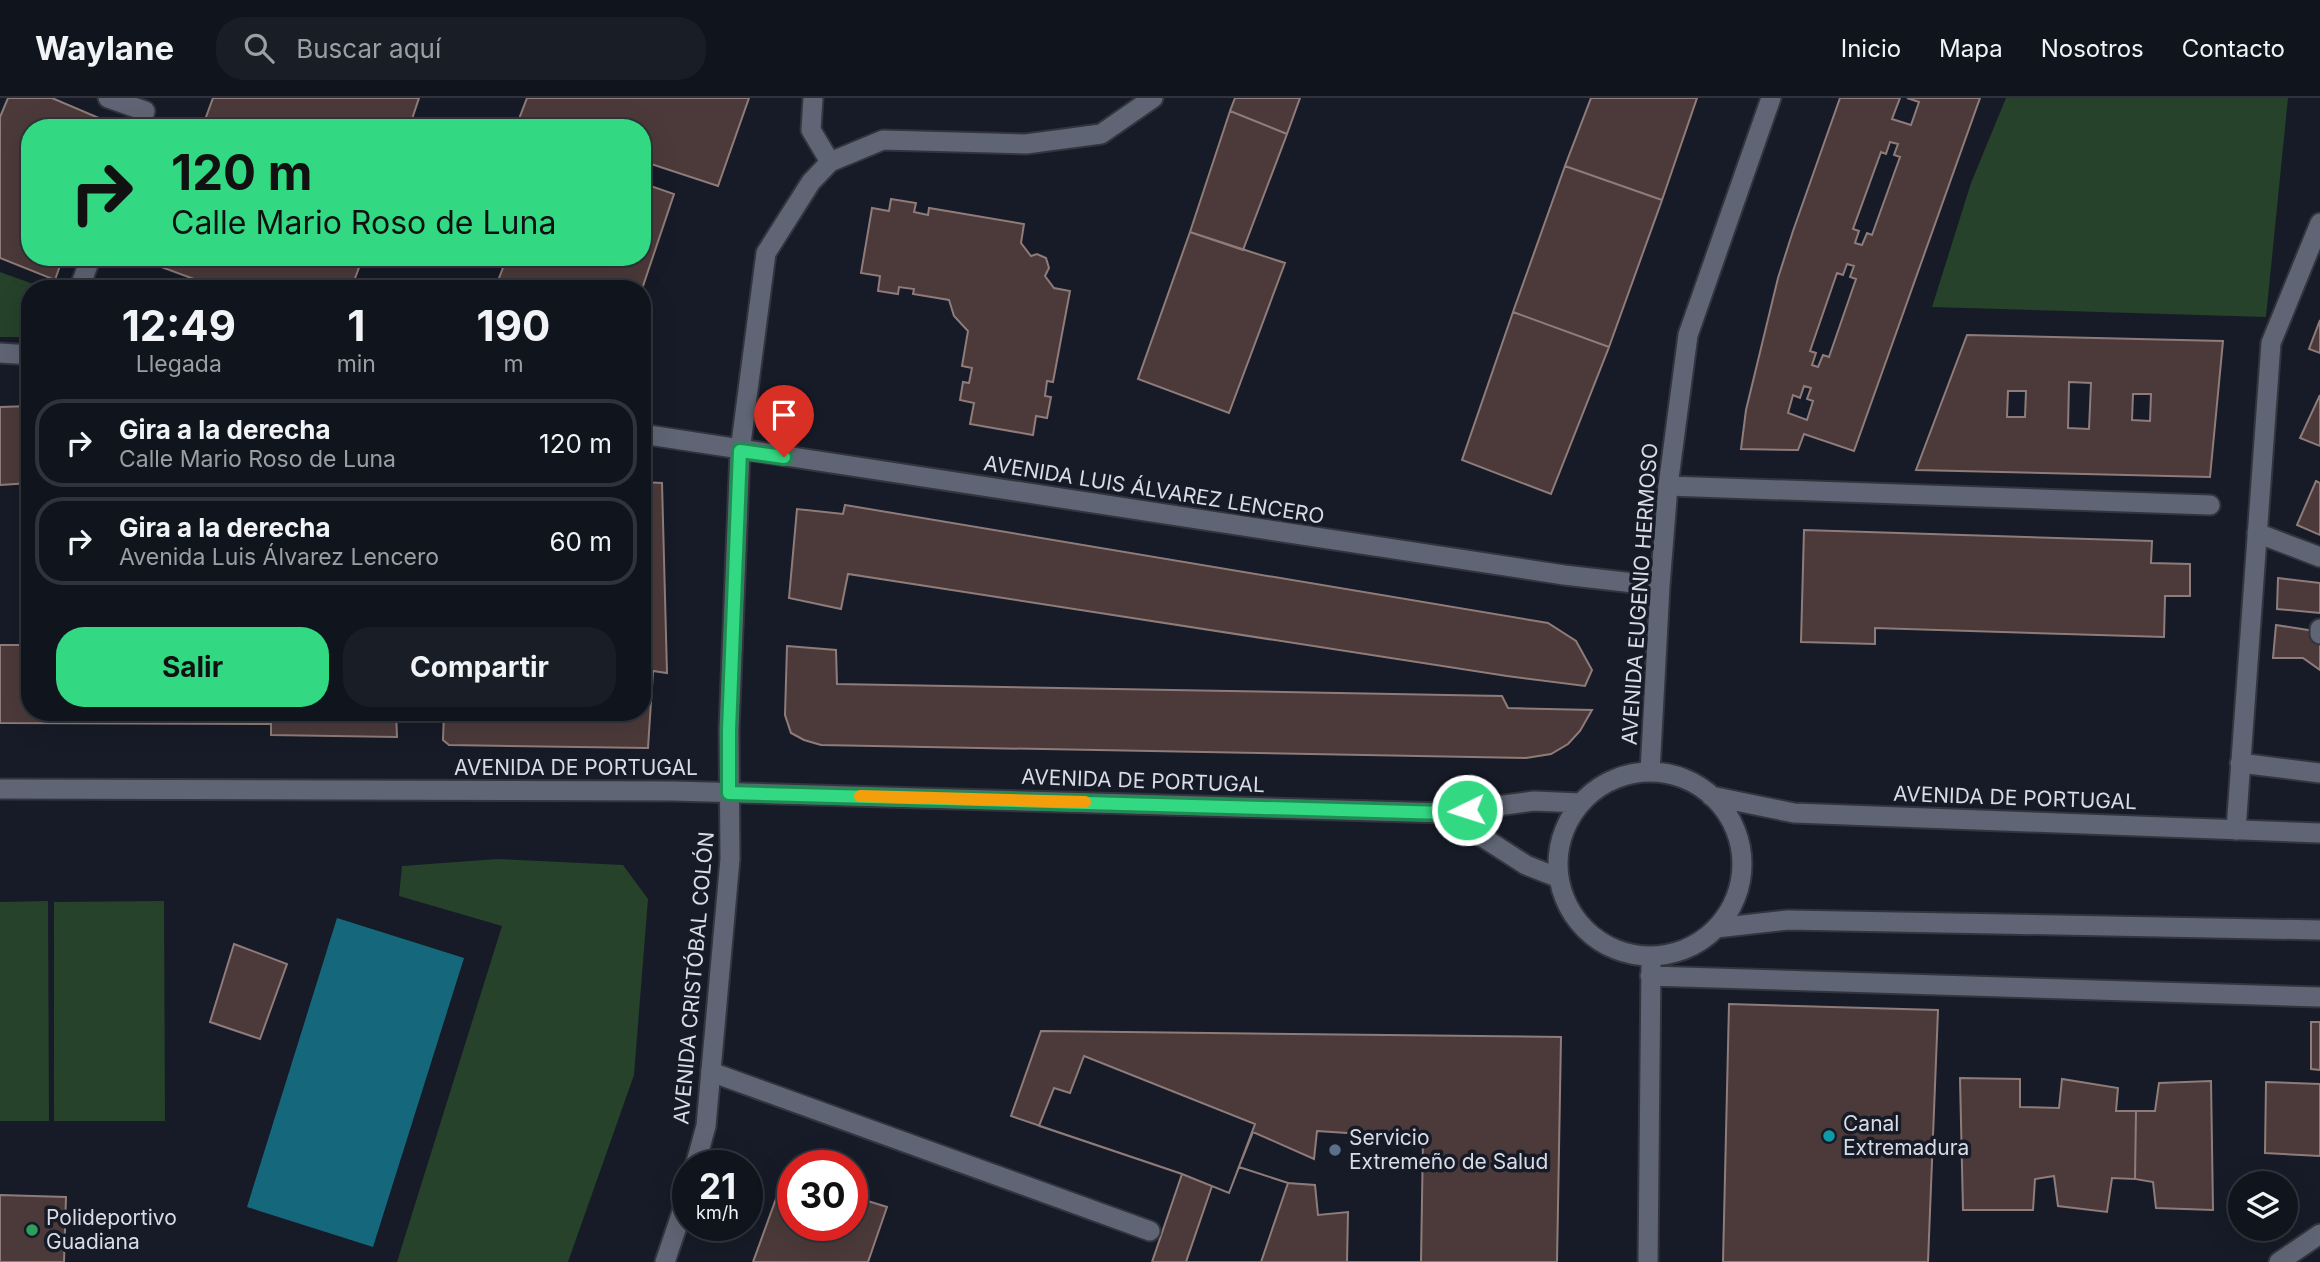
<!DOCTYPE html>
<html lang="es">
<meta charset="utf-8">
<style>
body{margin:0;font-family:Inter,sans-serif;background:#191d26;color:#f1f3f6;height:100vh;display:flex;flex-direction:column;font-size:26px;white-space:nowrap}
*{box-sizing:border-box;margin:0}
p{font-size:23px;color:#9c9ea4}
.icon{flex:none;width:38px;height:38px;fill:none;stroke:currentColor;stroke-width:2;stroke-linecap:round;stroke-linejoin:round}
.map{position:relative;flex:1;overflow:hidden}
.details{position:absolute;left:21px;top:182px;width:630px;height:441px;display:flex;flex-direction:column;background:#10141d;border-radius:28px;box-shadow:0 7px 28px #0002,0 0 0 2px #30333b}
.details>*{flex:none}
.guide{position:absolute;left:21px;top:21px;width:630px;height:147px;border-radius:28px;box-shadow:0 7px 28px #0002,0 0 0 2px #30333b;background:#32d882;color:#111;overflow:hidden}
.fabs{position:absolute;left:2228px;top:1073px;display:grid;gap:14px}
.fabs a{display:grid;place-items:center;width:70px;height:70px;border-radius:50%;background:#10141d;box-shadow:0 7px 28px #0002,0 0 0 2px #30333b;font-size:35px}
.speed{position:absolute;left:672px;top:1052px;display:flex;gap:14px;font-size:35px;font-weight:700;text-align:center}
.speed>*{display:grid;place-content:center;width:91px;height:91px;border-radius:50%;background:#10141d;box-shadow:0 7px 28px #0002,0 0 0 2px #30333b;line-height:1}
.speed small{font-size:18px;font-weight:400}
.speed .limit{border:10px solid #d22;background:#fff;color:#111}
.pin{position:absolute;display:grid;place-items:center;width:60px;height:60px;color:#fff;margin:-72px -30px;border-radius:50% 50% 50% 0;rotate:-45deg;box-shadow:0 0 7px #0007}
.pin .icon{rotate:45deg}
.me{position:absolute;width:77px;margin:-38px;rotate:266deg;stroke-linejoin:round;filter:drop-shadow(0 0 5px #0008)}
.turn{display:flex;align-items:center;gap:24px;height:147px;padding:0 35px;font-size:32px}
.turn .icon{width:91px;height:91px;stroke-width:2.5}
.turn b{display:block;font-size:49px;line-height:60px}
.eta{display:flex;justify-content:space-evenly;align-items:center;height:119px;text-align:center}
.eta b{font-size:42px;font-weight:700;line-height:49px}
.primary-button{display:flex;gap:14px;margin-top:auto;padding:14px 35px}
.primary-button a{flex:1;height:80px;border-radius:28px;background:#32d882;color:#111;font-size:28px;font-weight:700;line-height:80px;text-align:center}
.primary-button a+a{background:#191d26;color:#f1f3f6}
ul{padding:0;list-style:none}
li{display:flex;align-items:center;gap:21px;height:88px;margin:0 14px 10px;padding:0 21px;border:4px solid #30333b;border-radius:28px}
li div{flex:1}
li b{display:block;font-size:26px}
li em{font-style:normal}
header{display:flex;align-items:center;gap:42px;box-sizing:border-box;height:98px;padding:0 35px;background:#10141d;border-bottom:2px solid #30333b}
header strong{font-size:33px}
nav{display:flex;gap:38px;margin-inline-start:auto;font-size:24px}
.search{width:490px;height:63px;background:#191d26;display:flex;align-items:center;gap:18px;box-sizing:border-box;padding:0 24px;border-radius:28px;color:#9c9ea4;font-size:26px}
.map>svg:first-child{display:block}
.green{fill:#26422a}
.water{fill:#15687b}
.building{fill:#4b3a39;stroke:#8f7c7a;stroke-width:2;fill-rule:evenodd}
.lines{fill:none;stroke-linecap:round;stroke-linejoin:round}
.service-casing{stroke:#32353e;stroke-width:23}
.pedestrian-casing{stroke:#32353e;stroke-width:23}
.minor-casing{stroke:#32353e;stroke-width:23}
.tertiary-casing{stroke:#32353e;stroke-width:23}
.service{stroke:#5f6574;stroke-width:19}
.pedestrian{stroke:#5f6574;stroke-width:19}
.minor{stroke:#5f6574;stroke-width:19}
.tertiary{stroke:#5f6574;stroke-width:19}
.route-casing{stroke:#208c54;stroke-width:18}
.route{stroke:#32d882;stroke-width:12}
.slow{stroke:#f59e0b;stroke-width:12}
.culture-dot{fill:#0f9aa8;stroke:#161b27;stroke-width:2.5}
.service-dot{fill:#5c6f8a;stroke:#161b27;stroke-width:2.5}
.leisure-dot{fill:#2e9e5b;stroke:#161b27;stroke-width:2.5}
.labels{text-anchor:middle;stroke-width:7;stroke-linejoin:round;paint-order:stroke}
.street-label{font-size:21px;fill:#d9dce5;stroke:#161b27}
.poi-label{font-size:21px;fill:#d9dce5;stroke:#161b27;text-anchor:start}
</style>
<header>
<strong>Waylane</strong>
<div class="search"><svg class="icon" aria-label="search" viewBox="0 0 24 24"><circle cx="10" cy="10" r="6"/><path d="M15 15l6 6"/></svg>Buscar aquí</div>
<nav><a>Inicio</a><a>Mapa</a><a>Nosotros</a><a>Contacto</a></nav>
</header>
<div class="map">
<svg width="2320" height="1164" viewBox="0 0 2320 1164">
<rect width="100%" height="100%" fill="#161b27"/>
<path class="green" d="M2006,0h282l-22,219 -334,-10 39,-124z
M0,174l47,17h-17v48h-30z
M498,761l125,6 25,34 -14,176 -66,187h-171l105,-336 -103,-30 3,-30z
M48,803l1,220h-49v-219z
M164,803l1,220h-111v-219z"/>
<path class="water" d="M337,820l127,40 -91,289 -126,-40z"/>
<path class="building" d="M8,0h44l61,26 -2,4h-81v129h33l-8,23 -55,-22v-141z
M213,0h206l-10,30h-207z
M527,0h222l-31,88 -76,-25v-33h-97l-26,-9z
M1235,0h65l-13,36 -57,-23z
M1591,0h106l-35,102 -97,-34z
M1840,0h60l-8,21 19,6 8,-23 -12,-4h73l-126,353 -50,-17 -6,16 -57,-1 5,-39 32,-132 15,-47zM1890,44l8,2 -4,11 6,2 -28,78 -5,-2 -5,12 -7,-2 4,-12 -6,-2 28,-77 5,2zM1847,166l7,2 -4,11 6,2 -27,78 -6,-2 -5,12 -6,-2 4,-12 -6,-2 27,-78 6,2zM1804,288l7,2 -4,11 6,2 -6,19 -19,-7 5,-18 7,3z
M1230,13l57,23 -44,116 -53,-18z
M1565,68l97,34 -53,147 -96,-35z
M642,85l32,11 -32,95h-124l-20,-8 9,-24h135z
M891,101l25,4 -2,9 14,3 1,-7 95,16 -3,19 10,13 6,-2 9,4 3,10 -4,8 9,12 16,3 -17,91 -6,-1 -2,15 6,1 -4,21 -11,-2 -3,19 -63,-11 4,-21 -14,-3 3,-18 6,1 3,-15 -10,-2 6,-35 -14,-15 -5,-16 -36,-6 1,-5 -15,-2 -1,7 -20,-3 2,-15 -19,-3 11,-65 17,3z
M1190,134l95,31 -56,150 -91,-34z
M156,159h207l-12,32h-130l-68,-25z
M1513,214l96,35 -58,147 -89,-34z
M2320,222v33l-11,-4z
M1967,237l256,6 -13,136 -294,-7zM2069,284l22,1 -2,46 -21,-1zM2008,293h18l-1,26h-18zM2133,296h18l-1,27 -18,-1z
M2320,297v51l-20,-8z
M30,308v77l-30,2v-78z
M2316,383l4,2v52l-23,-10z
M642,384l20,1 5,190 -14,-2 -5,77 -199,-3 -6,-5 1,-28h198z
M845,407l703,118 28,18 16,29 -7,16 -78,-10 -659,-102 -7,35 -52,-11 8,-89 46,5z
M1804,432l348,11 -1,22 39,1v32h-25l-1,41 -289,-9v16l-74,-2z
M2278,480l42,5v30l-43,-4z
M2276,527l32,5 12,4v36l-17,-12h-30z
M0,547h30v67h241v12l-271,-1z
M787,548l49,4 1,34 665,12 6,12 84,2 -12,21 -12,13 -17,10 -25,4 -705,-13 -17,-5 -13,-7 -6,-18z
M271,614h125l1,25 -126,-2z
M234,846l53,20 -27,75 -50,-17z
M1729,906l209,6 -10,252h-205z
M2311,924h9v48l-9,-1z
M1041,933l520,6 -4,225h-405l30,-88 -171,-58z
M1084,958l171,68 -26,69 -47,-19 -143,-48 15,-38 16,5z
M1960,980l60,1v28l39,1 3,-29 56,9 -2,23h20l-1,68 -23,-1 -5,34 -49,-6 -4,-30 -19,3 -2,31h-70z
M2211,983l2,129 -57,-2 -3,-26 -18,-3 1,-68h19l4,-28z
M2266,984l54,2v72l-55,-3z
M1317,1033l106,7 -2,124h-74l1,-50 -30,3 -3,-30 -27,-2 -49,-16 14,-35 61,27z
M1239,1069l49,16 -27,79h-75l26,-76 17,7z
M785,1076l8,3v48h59v-29l35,11 -19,55h-115z
M0,1097l66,2 -2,65h-64z"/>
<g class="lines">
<g class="service-casing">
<path id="service" d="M813,0l-2,32 19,32
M1668,388l542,19
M2257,435l63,24
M2320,531v5
M2240,665l80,10
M2236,732l35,-487 49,-120
M711,974l439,159"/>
</g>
<g class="pedestrian-casing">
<path id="pedestrian" d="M108,0l37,13 -6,17
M79,191l12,-32"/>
</g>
<g class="minor-casing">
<path id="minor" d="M0,255l30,2
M642,336l922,141 96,11
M1650,674l10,-186 8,-100 20,-151 83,-237
M1558 766a92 92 0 1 1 184 0a92 92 0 1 1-184 0Z
M1711,698l83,17 526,20
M1445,715l89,-12 46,2
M1445,715l81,52 33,13
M1716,830l72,-8 532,10
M1650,878l670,21
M695,1068l11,-40 24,-267 -1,-129 11,-279 26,-198 45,-71 19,-20 53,-22 143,4 75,-10 52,-36
M665,1164l23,-68
M1648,1164l3,-298
M2279,1164l41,-28"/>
</g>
<g class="tertiary-casing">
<path id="tertiary" d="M0,691l673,2 772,22"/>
</g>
<use href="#service" class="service"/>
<use href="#pedestrian" class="pedestrian"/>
<use href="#minor" class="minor"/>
<use href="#tertiary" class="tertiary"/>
</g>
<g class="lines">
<g class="route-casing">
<path id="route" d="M784,359l-44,-6 -11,279v63l716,20 22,-3"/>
</g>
<use href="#route" class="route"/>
<path class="slow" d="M860,698l225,6"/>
</g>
<circle class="culture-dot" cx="1829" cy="1038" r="7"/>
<circle class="service-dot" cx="1335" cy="1052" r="7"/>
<circle class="leisure-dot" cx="32" cy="1132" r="7"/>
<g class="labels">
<g class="street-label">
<text transform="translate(1154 392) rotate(9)" y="7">AVENIDA LUIS ÁLVAREZ LENCERO</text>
<text transform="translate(1640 496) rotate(-86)" y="7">AVENIDA EUGENIO HERMOSO</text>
<text x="576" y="677">AVENIDA DE PORTUGAL</text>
<text transform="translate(1143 683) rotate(2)" y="7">AVENIDA DE PORTUGAL</text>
<text transform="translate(2015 700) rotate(2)" y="7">AVENIDA DE PORTUGAL</text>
<text transform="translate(694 880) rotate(-85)" y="7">AVENIDA CRISTÓBAL COLÓN</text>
</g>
<g class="poi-label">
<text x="1843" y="1033">Canal<tspan x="1843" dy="24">Extremadura</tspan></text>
<text x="1349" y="1047">Servicio<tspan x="1349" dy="24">Extremeño de Salud</tspan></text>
<text x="46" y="1127">Polideportivo<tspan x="46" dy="24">Guadiana</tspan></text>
</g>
</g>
</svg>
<div class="fabs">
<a><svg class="icon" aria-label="layers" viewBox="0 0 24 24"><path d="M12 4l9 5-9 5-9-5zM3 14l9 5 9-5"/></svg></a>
</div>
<div class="speed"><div>21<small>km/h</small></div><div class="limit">30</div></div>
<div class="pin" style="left:784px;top:359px;background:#d93025"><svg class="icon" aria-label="arrive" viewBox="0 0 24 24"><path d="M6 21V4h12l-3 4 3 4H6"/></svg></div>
<svg class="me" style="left:1467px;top:712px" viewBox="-20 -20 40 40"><circle r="17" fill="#32d882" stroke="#fff" stroke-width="3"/><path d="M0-11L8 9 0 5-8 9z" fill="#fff"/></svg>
<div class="guide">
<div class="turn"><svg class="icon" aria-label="right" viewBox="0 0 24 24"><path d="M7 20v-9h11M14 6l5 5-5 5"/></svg><div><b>120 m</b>Calle Mario Roso de Luna</div></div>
</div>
<section class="details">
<div class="eta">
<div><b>12:49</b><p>Llegada</p></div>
<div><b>1</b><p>min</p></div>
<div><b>190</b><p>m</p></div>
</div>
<ul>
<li><svg class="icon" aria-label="right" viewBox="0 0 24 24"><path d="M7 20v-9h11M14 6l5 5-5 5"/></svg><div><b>Gira a la derecha</b><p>Calle Mario Roso de Luna</p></div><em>120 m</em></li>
<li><svg class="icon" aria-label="right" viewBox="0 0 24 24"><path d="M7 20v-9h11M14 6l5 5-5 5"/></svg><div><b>Gira a la derecha</b><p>Avenida Luis Álvarez Lencero</p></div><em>60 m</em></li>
</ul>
<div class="primary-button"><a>Salir</a><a>Compartir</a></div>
</section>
</div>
